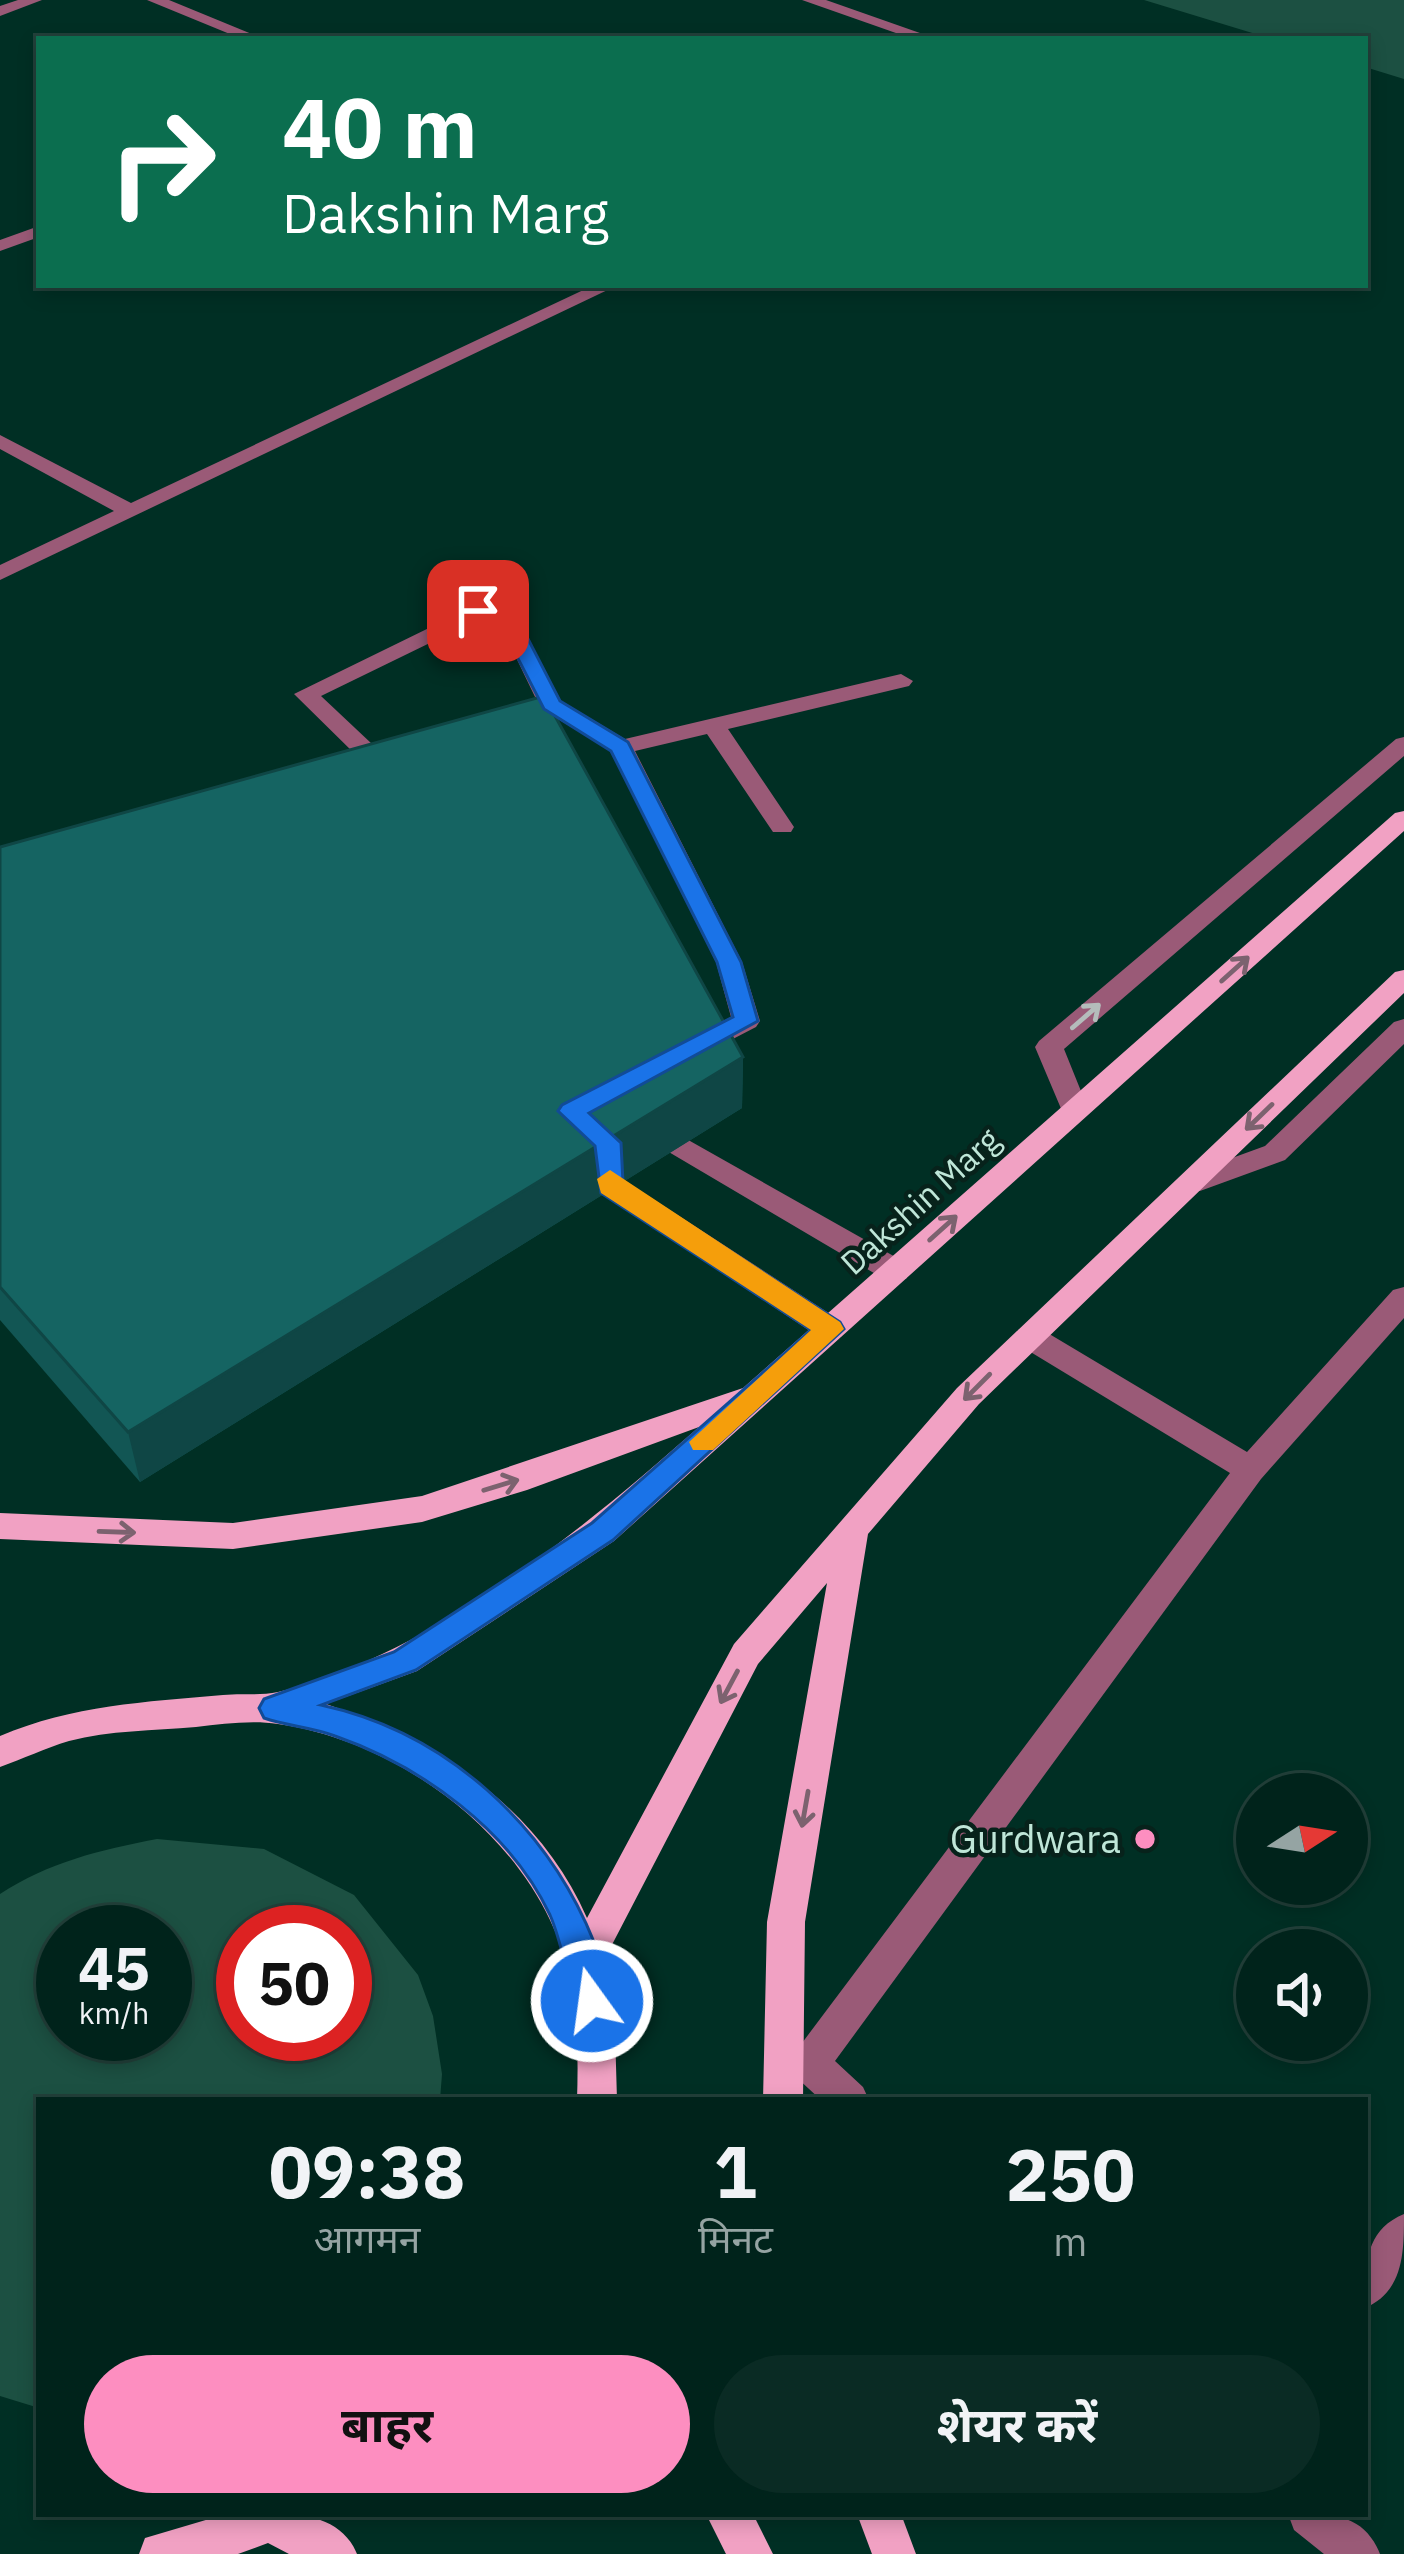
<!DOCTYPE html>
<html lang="hi">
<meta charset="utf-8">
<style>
body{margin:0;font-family:"IBM Plex Sans","Noto Sans Devanagari",sans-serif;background:#0a2b24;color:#f1f3f6;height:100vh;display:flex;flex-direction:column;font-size:45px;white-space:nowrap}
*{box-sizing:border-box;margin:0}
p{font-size:39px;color:#95a4a3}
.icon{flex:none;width:66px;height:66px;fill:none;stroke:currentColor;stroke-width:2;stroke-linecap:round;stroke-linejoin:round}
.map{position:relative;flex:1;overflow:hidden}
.details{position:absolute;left:36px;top:2097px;width:1332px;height:420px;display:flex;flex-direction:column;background:#00231b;border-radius:0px;box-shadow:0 6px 18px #0003,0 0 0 3px #22403a}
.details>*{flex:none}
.guide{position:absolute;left:36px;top:36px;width:1332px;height:252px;border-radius:0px;box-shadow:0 6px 18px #0003,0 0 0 3px #22403a;background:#0b6e4f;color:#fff;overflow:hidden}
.needle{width:78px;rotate:78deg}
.controls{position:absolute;left:1236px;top:1773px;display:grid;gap:24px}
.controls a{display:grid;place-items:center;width:132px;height:132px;border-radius:50%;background:#00231b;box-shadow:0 6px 18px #0003,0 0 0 3px #22403a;font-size:60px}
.speed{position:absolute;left:36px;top:1905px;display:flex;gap:24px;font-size:60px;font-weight:700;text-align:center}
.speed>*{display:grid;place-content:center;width:156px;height:156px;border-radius:50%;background:#00231b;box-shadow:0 6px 18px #0003,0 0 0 3px #22403a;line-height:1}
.speed small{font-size:30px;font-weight:400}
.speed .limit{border:18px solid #d22;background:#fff;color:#111}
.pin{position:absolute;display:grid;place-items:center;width:102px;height:102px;color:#fff;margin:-51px;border-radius:24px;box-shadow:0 6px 18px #0006}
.me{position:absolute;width:132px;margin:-66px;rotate:346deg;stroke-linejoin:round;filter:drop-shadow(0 0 9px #0008)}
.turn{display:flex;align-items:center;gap:42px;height:252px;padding:0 48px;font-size:54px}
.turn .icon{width:156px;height:156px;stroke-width:2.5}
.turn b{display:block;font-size:84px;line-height:102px}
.eta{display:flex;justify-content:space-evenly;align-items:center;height:204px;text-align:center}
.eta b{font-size:72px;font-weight:700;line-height:84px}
.primary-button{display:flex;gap:24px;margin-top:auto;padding:24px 48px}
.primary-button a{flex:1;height:138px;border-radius:72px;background:#fd8ec0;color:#111;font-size:48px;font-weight:700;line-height:138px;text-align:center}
.primary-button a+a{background:#0a2b24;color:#f1f3f6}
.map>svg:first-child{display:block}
.green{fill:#1c5042;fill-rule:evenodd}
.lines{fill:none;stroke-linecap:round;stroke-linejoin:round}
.minor{fill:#9a5a77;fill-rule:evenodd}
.major{fill:#f1a1c3;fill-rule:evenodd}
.wall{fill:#125654}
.shaded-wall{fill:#0f4645}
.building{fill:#156462;stroke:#0f4645;stroke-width:3}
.oneway{stroke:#7c626f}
.oneway2{stroke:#b4bcbb}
.route{fill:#1a73e8;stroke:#114b97;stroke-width:3}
.slow{fill:#f59e0b}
.poi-dot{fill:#fd8ec0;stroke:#07221b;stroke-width:4.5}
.labels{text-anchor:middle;stroke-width:9;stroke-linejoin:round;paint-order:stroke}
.street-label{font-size:33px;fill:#bfe6d8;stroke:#07221b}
.near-poi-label{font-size:39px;fill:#bfe6d8;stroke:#07221b;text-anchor:end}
</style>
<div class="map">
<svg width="1404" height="2554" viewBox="0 0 1404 2554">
<rect width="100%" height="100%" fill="#002f24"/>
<path class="green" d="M1144,0h260v79l-39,-12v-28h-93z
M157,1839l107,10 90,46 64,80 15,41 9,58 -2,26h-401v308l-39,-12v-502c49,-32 100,-44 157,-55zM63,1932h102v102h-102zM243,1932h102v102h-102z"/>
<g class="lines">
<path class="minor" d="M18,0h24l-42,16v-10z
M147,0h22l95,39h-22z
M802,0h24l111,39h-24z
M39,226v11l-39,14v-11z
M594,285h24l-618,295v-15l114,-54 -114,-62v-14l131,68z
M478,604l47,28 36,69 64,38 276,-65 12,7 -4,5 -181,43 66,98 -3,5h-18l-66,-98 -72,17 107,211 18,59 -4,6 -54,28h-20l-4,-6 4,-6 49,-26 -15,-55 -105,-211 -63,-38 -34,9 -12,-7 35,-14 -29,-60 -31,-21 -156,76 51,48 26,-6 12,7 -35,13h-16l-65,-64z
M1404,737v19l-340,293 25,62 -14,9 -10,-2 -30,-71 4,-6 357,-302z
M1404,1019v25l-119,116 -85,31h-20l-4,-7 4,-7 85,-31 129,-124z
M667,1128l239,135 4,8 -4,8h-22l-222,-131 -39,3 2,30 216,140 4,8 -4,8h-22l-218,-144 -7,-50 4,-7z
M1404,1287v31l-143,161 -426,582 28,26 6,13h-48l-25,-23 -5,-13 5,-13 434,-578 -211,-128 -4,-8 4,-8h22l206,123 146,-162z
M1404,2214c0,38 0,77 -39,94 0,-39 -2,-77 39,-94z
M1288,2514c40,0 75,-3 92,40h-56l-30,-24z"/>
<path class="major" d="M1404,811v20l-790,710 -197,130 -91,33c111,37 213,104 261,214l147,-274 223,-256 438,-416 9,-2v23l-425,411 -111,130 -63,388 -2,178h-40l4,-178 60,-339 -69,81 -155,298 12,69 2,69h-40c2,-60 0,-125 -27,-180 -49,-102 -161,-180 -272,-196 -27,-4 -55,0 -82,3 -43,4 -86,3 -127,14 -24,7 -46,18 -69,26v-31c73,-31 145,-34 223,-41 18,-2 38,1 55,-3 154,-38 304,-162 421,-265l-172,63 -105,32 -189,27 -233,-10v-26l233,10 189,-27 321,-108 652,-575z
M226,2514c45,0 111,-10 131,40h-68l-21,-11 -30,11h-99l6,-16z
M706,2514h47l20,40h-47z
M857,2514h44l15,40h-44z"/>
</g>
<path class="wall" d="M0,847l743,210 -1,51 -602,374 -140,-162z"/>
<path class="shaded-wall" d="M743,1057l-1,51 -602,374 -12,-50z"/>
<path class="building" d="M544,696l199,361 -615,375 -128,-145v-440z"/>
<defs><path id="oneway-shaft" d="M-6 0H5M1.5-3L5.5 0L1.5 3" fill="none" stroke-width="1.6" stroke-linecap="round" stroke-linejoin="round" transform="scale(3)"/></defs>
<g class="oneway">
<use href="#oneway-shaft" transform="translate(1235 969) rotate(-42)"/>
<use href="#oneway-shaft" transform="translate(1259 1117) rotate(136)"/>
<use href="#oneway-shaft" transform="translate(943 1228) rotate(-42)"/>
<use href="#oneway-shaft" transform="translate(977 1387) rotate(135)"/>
<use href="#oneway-shaft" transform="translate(501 1485) rotate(-17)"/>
<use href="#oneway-shaft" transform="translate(117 1532) rotate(2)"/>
<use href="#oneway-shaft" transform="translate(729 1687) rotate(118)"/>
<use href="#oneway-shaft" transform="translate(805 1809) rotate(100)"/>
</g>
<use class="oneway2" href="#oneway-shaft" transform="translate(1086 1016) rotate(-41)"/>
<path class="route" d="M471,607h14l40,26 35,68 68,41 113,220 17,59 -169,92 32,30 2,39 217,140 4,7 -231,211 -197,130 -95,35c125,27 226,120 273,237 9,20 20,49 10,70l-12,5 -12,-5c-14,-31 -16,-65 -30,-97 -40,-85 -129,-149 -215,-179 -23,-9 -48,-10 -71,-18l-5,-10 5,-9 130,-47 198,-129 219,-193 -210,-137 -6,-47 -37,-35 4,-6 171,-88 -16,-55 -106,-211 -67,-42 -35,-68 -38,-25z"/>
<path class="slow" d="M610,1170l230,152 4,7 -131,121h-20l-4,-8 122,-112 -210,-137 -4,-14z"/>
<circle class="poi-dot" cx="1145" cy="1839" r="12"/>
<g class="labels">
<g class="street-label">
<text transform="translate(920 1201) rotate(-42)" y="12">Dakshin Marg</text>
</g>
<g class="near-poi-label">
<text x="1121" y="1853">Gurdwara</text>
</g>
</g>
</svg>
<div class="controls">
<a><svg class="needle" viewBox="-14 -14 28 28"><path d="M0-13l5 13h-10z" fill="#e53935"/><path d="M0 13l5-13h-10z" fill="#95a4a3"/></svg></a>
<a><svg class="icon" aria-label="sound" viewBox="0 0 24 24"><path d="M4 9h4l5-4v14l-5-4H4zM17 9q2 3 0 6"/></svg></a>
</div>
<div class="speed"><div>45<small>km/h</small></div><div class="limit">50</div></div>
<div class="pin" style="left:478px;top:611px;background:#d93025"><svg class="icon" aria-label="arrive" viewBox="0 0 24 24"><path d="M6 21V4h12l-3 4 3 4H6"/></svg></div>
<svg class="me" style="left:592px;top:2001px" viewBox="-20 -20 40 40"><circle r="17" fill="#1a73e8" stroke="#fff" stroke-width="3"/><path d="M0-11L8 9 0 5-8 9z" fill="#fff"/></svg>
<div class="guide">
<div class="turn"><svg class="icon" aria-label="right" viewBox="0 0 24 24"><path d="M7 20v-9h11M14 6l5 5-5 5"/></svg><div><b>40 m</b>Dakshin Marg</div></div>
</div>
<section class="details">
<div class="eta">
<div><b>09:38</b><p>आगमन</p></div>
<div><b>1</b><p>मिनट</p></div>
<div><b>250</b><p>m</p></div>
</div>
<div class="primary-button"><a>बाहर</a><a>शेयर करें</a></div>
</section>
</div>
